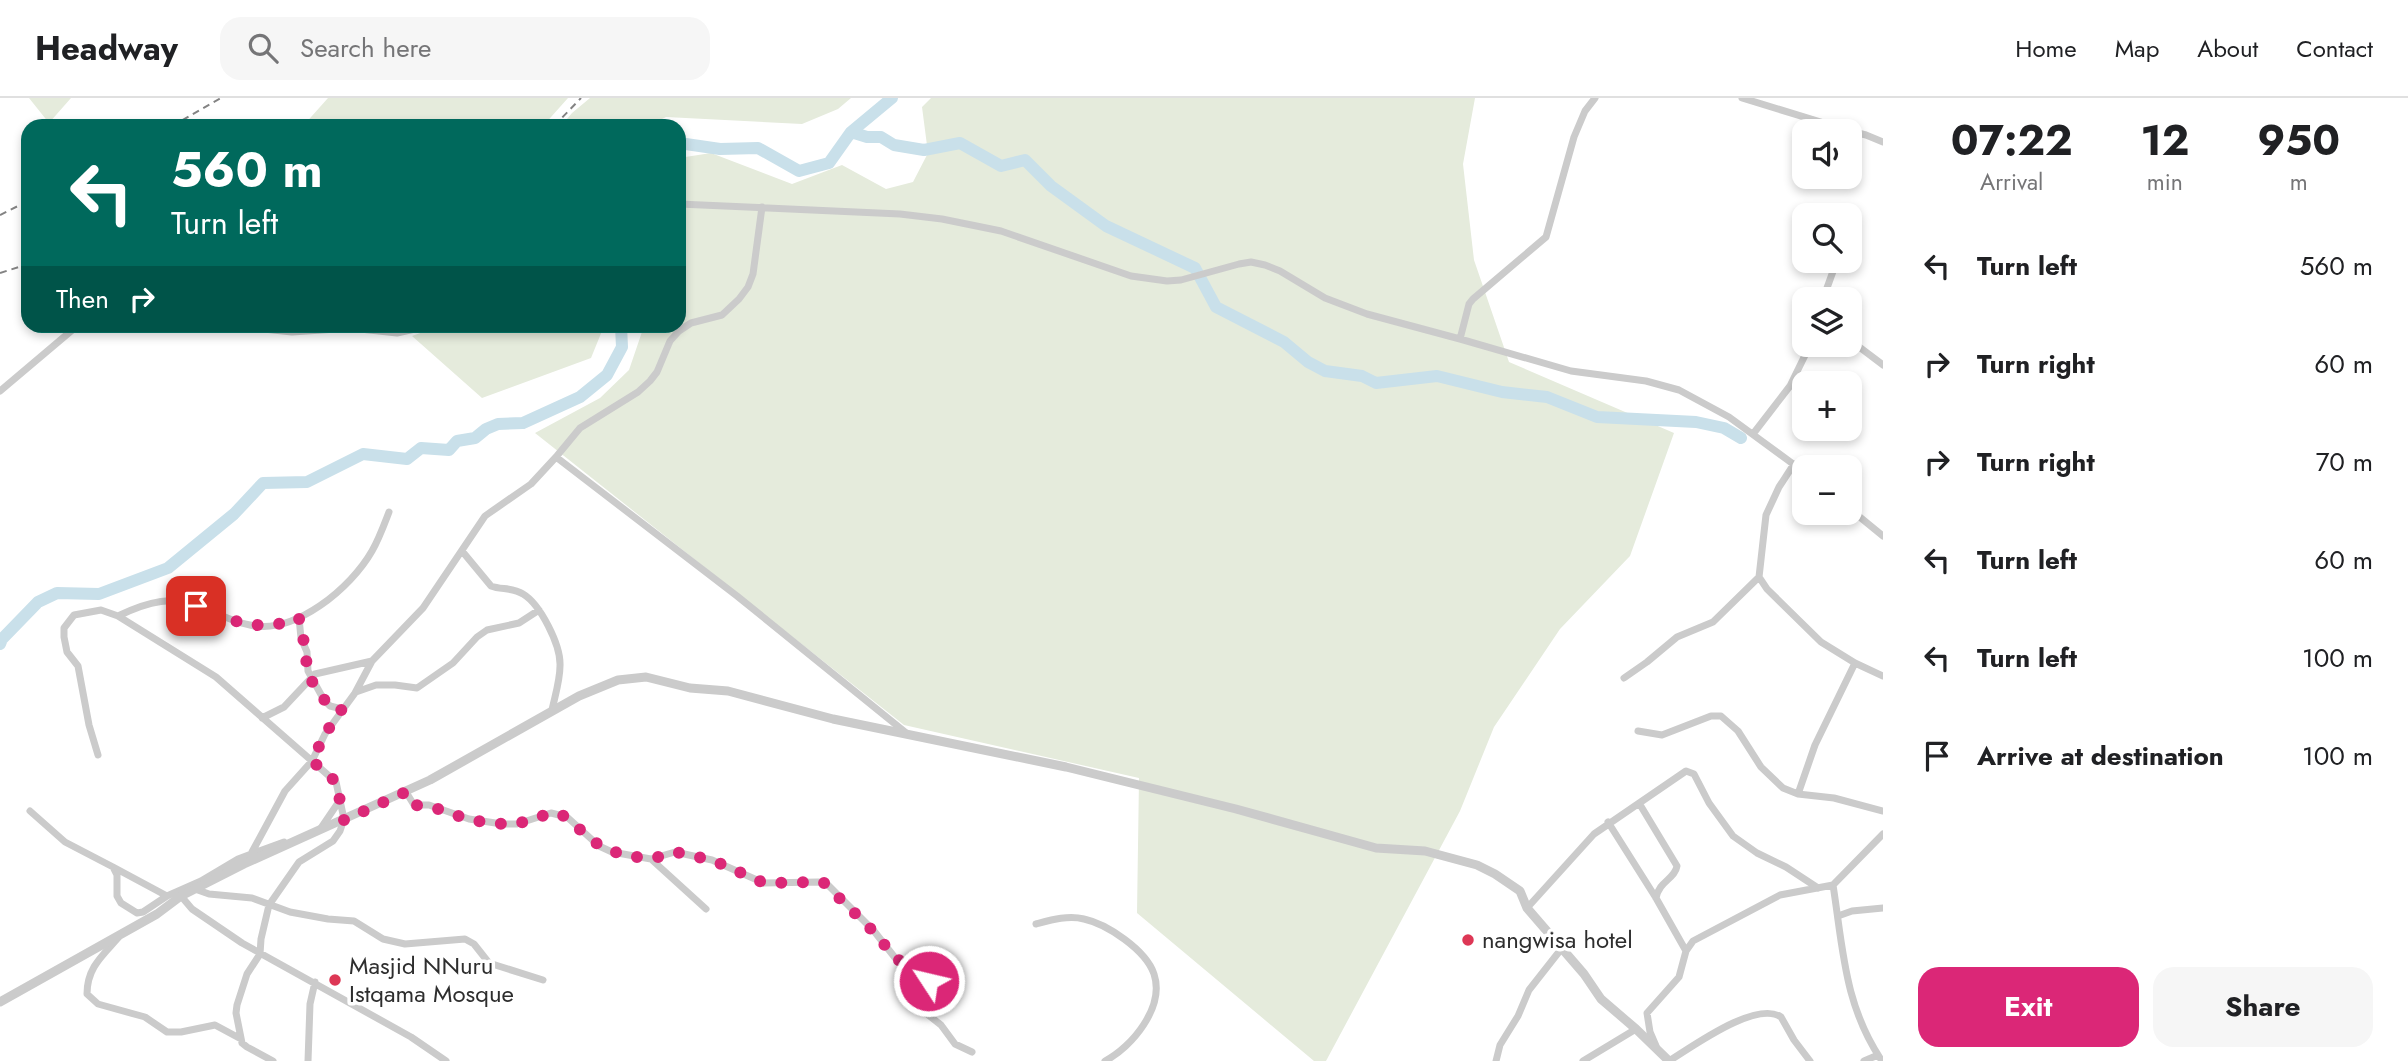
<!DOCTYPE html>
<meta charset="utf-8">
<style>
body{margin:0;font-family:Jost,sans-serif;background:#f6f6f6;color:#202124;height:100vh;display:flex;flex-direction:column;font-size:26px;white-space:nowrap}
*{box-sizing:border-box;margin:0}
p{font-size:23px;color:#757577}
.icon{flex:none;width:38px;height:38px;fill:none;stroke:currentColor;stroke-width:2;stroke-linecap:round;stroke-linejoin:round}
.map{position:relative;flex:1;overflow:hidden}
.panel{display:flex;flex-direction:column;background:#fff;width:525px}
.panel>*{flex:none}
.banner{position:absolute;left:21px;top:21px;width:665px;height:214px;border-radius:21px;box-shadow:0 4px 10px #0003;background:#00695c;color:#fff;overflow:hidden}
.tools{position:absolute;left:1792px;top:21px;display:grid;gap:14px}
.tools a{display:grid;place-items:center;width:70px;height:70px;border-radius:14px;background:#fff;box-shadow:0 4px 10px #0003;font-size:35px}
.pin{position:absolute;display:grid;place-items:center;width:60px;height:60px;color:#fff;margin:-30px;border-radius:14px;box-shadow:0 4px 10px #0006}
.me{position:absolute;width:77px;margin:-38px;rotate:305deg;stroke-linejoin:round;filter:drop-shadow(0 0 5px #0008)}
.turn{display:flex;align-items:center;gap:24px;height:147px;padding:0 35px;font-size:32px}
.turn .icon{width:91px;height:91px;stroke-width:2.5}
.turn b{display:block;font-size:49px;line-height:60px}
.then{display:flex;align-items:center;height:66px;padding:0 35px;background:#0003;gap:14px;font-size:26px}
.eta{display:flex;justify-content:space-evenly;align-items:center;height:119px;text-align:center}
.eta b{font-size:42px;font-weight:700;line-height:49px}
.button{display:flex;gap:14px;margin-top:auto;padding:14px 35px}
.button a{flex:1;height:80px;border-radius:21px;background:#db2777;color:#fff;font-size:28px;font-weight:700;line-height:80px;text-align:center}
.button a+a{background:#f6f6f6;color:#202124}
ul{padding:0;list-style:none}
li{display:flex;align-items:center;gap:21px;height:98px;padding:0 35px}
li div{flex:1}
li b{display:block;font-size:26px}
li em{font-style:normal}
header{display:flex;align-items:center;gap:42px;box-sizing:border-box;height:98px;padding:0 35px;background:#fff;border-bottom:2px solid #e0e0e0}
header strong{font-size:33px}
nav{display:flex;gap:38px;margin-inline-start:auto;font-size:24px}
.search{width:490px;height:63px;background:#f6f6f6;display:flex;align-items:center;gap:18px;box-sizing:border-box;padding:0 24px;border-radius:21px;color:#757577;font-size:26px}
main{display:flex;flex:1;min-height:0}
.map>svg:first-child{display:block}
.green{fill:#e5ebdc}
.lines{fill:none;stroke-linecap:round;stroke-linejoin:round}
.river{stroke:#c9e0ea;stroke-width:12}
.minor{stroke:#cbcbcb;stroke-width:7}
.tertiary{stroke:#cbcbcb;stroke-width:9}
.rail{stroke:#838383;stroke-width:2;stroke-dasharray:7 5;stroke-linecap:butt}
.route{stroke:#db2777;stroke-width:12;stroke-dasharray:0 21.6}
.poi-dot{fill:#dd3755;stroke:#fff;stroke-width:2.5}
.labels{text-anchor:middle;stroke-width:7;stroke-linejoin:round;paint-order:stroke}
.poi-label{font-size:24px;fill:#2e2e2e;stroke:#fff;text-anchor:start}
</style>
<header>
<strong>Headway</strong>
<div class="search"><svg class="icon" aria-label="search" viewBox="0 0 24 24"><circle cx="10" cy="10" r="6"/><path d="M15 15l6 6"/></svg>Search here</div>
<nav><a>Home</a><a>Map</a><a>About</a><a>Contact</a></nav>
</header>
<main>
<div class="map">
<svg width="1883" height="963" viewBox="0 0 1883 963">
<rect width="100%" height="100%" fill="#fff"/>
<path class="green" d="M29,0h42l-22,25z
M328,0h240l-25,28h-240z
M590,0h261l-13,11 -36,15 -136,-7 -18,9h-87l11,-13z
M931,0h544l-12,66 11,96 35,102 165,71 -44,123 -70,73 -66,98 -34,84 -134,250h-12l-177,-148 2,-135 -235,-53 -369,-292 65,-35 29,-28 15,-44h35v-168l32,-5 81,31 50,-19 44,24 27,-7 15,-29 -6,-46z
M440,228h164l-13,32 -109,40 -70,-62z"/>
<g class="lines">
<path class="river" d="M851,34l16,5h14l13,8 30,5 36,-7 41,23 24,-6 26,26 55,40 89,42 21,39 68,35 24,20 17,9 37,5 14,7 61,-7 65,16 45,5 50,20 99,5 28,6 17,10
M679,45l41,6 38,-1 41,23 30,-8 22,-31 41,-34
M0,546l2,-5 36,-37 19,-9 42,1 69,-26 66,-54 29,-31 44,-1 56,-28 44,5 14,-11 28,2 8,-9 18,-3 11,-9 12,-5 25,-1 57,-26 27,-22 15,-28 -1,-21"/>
<path class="minor" d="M1742,0l108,33
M1850,33l16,4 17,7
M679,106l221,10 42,5 59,12 130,45 36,5 14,-1 58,-16 12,-2 14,3 15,6 45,27 42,16 93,25 111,32 75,10 33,9 50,27 75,55
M1823,201l13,-36
M234,228l58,6 59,-4 46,5 31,-7
M1460,241l9,-35 4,-5 73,-62 28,-100 11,-26 10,-13
M1850,242l33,25
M0,293l77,-65
M1753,336l37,-48 20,-41
M556,359l181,139 168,136
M1794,366l-15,23 -13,28 -7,62 8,12 54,53 34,21 -40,82 -17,49
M1850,411l33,27
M462,453l29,35c10,4 21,1 32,8 17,10 38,51 37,72 0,14 -5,30 -8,44
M118,518c29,-14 56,-22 87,-8 15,7 29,14 45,17 45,10 101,-37 122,-74 7,-12 12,-26 17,-39
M299,520l2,20 6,14 1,19 16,29 6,6 12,3
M1855,565l28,13
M1624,580l23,-16 30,-25 36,-15 46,-45
M356,594l20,-7h19l22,3 36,-25 24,-26 10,-7 32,-7 20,-13
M262,620l22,-11 31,-33 57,-13
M1638,633l24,4 49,-19h10l17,15 23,36 22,21 15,6 36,4 49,13
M98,657l-9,-30 -11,-59 -11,-14 -3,-15v-9l10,-13 27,-5 17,6 98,61 120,105 8,37 -4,12 -7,10 -34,21 -30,43 -8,34 -1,15 -13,20 -10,31 -1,8 6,30 5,4 26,14
M406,694l8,13h15l40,14 33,5h15l34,-11 16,4 32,29 13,6 39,7 55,50
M1639,705l38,63c-2,13 -18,15 -21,32
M30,713l35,31 48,25 4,8v21l4,7 16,10 6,-1 24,-16 34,-15 37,-22 46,-17
M1608,724l48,76 30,53
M321,730l19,-28
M252,754l33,-61 27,-30 13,-27 30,-41 17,-32 51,-53 62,-92 46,-32 25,-27 24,-29 58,-36 12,-11 7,-9 13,-31 9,-10 12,-8 31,-8 17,-16 9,-12 5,-13 9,-67
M651,761l24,-7 37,8 52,23 54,-1 9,2 47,47 22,28 28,11 5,11 -7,29 19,15 14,19 17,8
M113,769l54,29
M1833,787c10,63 11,120 49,176
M195,791l14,5 43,4 38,14 38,7 26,2 29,18 22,5 60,-5 9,5 15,19 54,17
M181,798l11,13 50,34 169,94 35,24
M1527,810l67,-74 92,-63 8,3 15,29 24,33 24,17 29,14 32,21
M1838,818l14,-5 31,-3
M1036,826c15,-4 32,-9 48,-5 23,5 62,31 70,55 11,33 -22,73 -49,87
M118,840c-16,18 -31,30 -31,56l11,10 47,13 22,15h14l34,-7 26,14
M1656,948l-6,-14 -3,-19 32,-36 7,-26 7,-10 87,-46 53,-10 50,-51
M308,963l2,-57 5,-22
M1496,963l4,-16 18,-29 11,-26 33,-42
M1583,963l53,-32
M1669,963c23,-14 87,-61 112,-44l13,23 16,21
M1864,963l14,-6"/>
<path class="tertiary" d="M0,904l157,-88 24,-18 63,-32 186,-84 149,-84 39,-16 28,-3 44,11 38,3 105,28 233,48 170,42 140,39 49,3 52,14 18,9 25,17 7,17 57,66 17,25 35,30 33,32"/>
<path class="rail" d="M172,28l49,-28
M554,28l27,-28
M0,117l28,-14
M0,175l28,-9"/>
</g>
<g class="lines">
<path class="route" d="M196,508c9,2 17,7 26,10 27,11 49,13 77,2 1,12 5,22 7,33 2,6 -1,11 1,17 5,17 17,39 35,41l-17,25 -13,27 24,21 8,38 62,-28 8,13 15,1 41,14 32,4h15l34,-11 10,1 39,32 23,9 28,4 24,-7 37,8 52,23 59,-1 51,50 22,27 28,11 5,11"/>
</g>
<g class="poi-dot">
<circle cx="1468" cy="842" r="7"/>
<circle cx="335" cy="882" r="7"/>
</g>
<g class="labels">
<g class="poi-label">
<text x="1482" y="850">nangwisa hotel</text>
<text x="349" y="876">Masjid NNuru<tspan x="349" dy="28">Istqama Mosque</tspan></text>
</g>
</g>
</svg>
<div class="tools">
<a><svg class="icon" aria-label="sound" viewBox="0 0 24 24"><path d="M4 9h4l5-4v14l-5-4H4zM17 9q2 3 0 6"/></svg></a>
<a><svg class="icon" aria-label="search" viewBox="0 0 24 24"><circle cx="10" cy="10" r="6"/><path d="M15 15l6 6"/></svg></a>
<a><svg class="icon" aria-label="layers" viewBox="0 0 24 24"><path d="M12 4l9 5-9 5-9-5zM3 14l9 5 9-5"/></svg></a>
<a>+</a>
<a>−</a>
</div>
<div class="pin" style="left:196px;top:508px;background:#d93025"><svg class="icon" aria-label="arrive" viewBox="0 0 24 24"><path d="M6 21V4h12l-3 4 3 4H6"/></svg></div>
<svg class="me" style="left:929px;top:883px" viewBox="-20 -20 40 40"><circle r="17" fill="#db2777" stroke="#fff" stroke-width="3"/><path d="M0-11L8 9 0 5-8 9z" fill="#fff"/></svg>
<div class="banner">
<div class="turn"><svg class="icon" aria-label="left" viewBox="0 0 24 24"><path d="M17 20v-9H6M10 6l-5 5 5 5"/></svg><div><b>560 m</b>Turn left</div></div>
<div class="then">Then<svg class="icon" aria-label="right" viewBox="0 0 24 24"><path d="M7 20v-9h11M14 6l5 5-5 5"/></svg></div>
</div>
</div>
<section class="panel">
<div class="eta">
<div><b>07:22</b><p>Arrival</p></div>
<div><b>12</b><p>min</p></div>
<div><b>950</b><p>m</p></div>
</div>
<ul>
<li><svg class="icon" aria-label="left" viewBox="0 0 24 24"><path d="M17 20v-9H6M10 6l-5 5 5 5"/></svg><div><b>Turn left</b></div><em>560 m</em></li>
<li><svg class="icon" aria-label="right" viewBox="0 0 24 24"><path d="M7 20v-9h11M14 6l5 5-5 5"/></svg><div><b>Turn right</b></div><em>60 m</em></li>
<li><svg class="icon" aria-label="right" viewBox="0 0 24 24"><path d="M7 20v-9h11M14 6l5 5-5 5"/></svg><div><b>Turn right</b></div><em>70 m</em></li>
<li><svg class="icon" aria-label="left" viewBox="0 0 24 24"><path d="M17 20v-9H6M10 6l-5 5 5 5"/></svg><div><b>Turn left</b></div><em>60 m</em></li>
<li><svg class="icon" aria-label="left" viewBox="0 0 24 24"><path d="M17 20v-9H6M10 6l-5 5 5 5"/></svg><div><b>Turn left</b></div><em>100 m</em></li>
<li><svg class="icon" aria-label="arrive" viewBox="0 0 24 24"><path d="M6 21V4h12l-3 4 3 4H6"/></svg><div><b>Arrive at destination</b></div><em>100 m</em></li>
</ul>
<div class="button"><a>Exit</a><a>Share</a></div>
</section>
</main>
